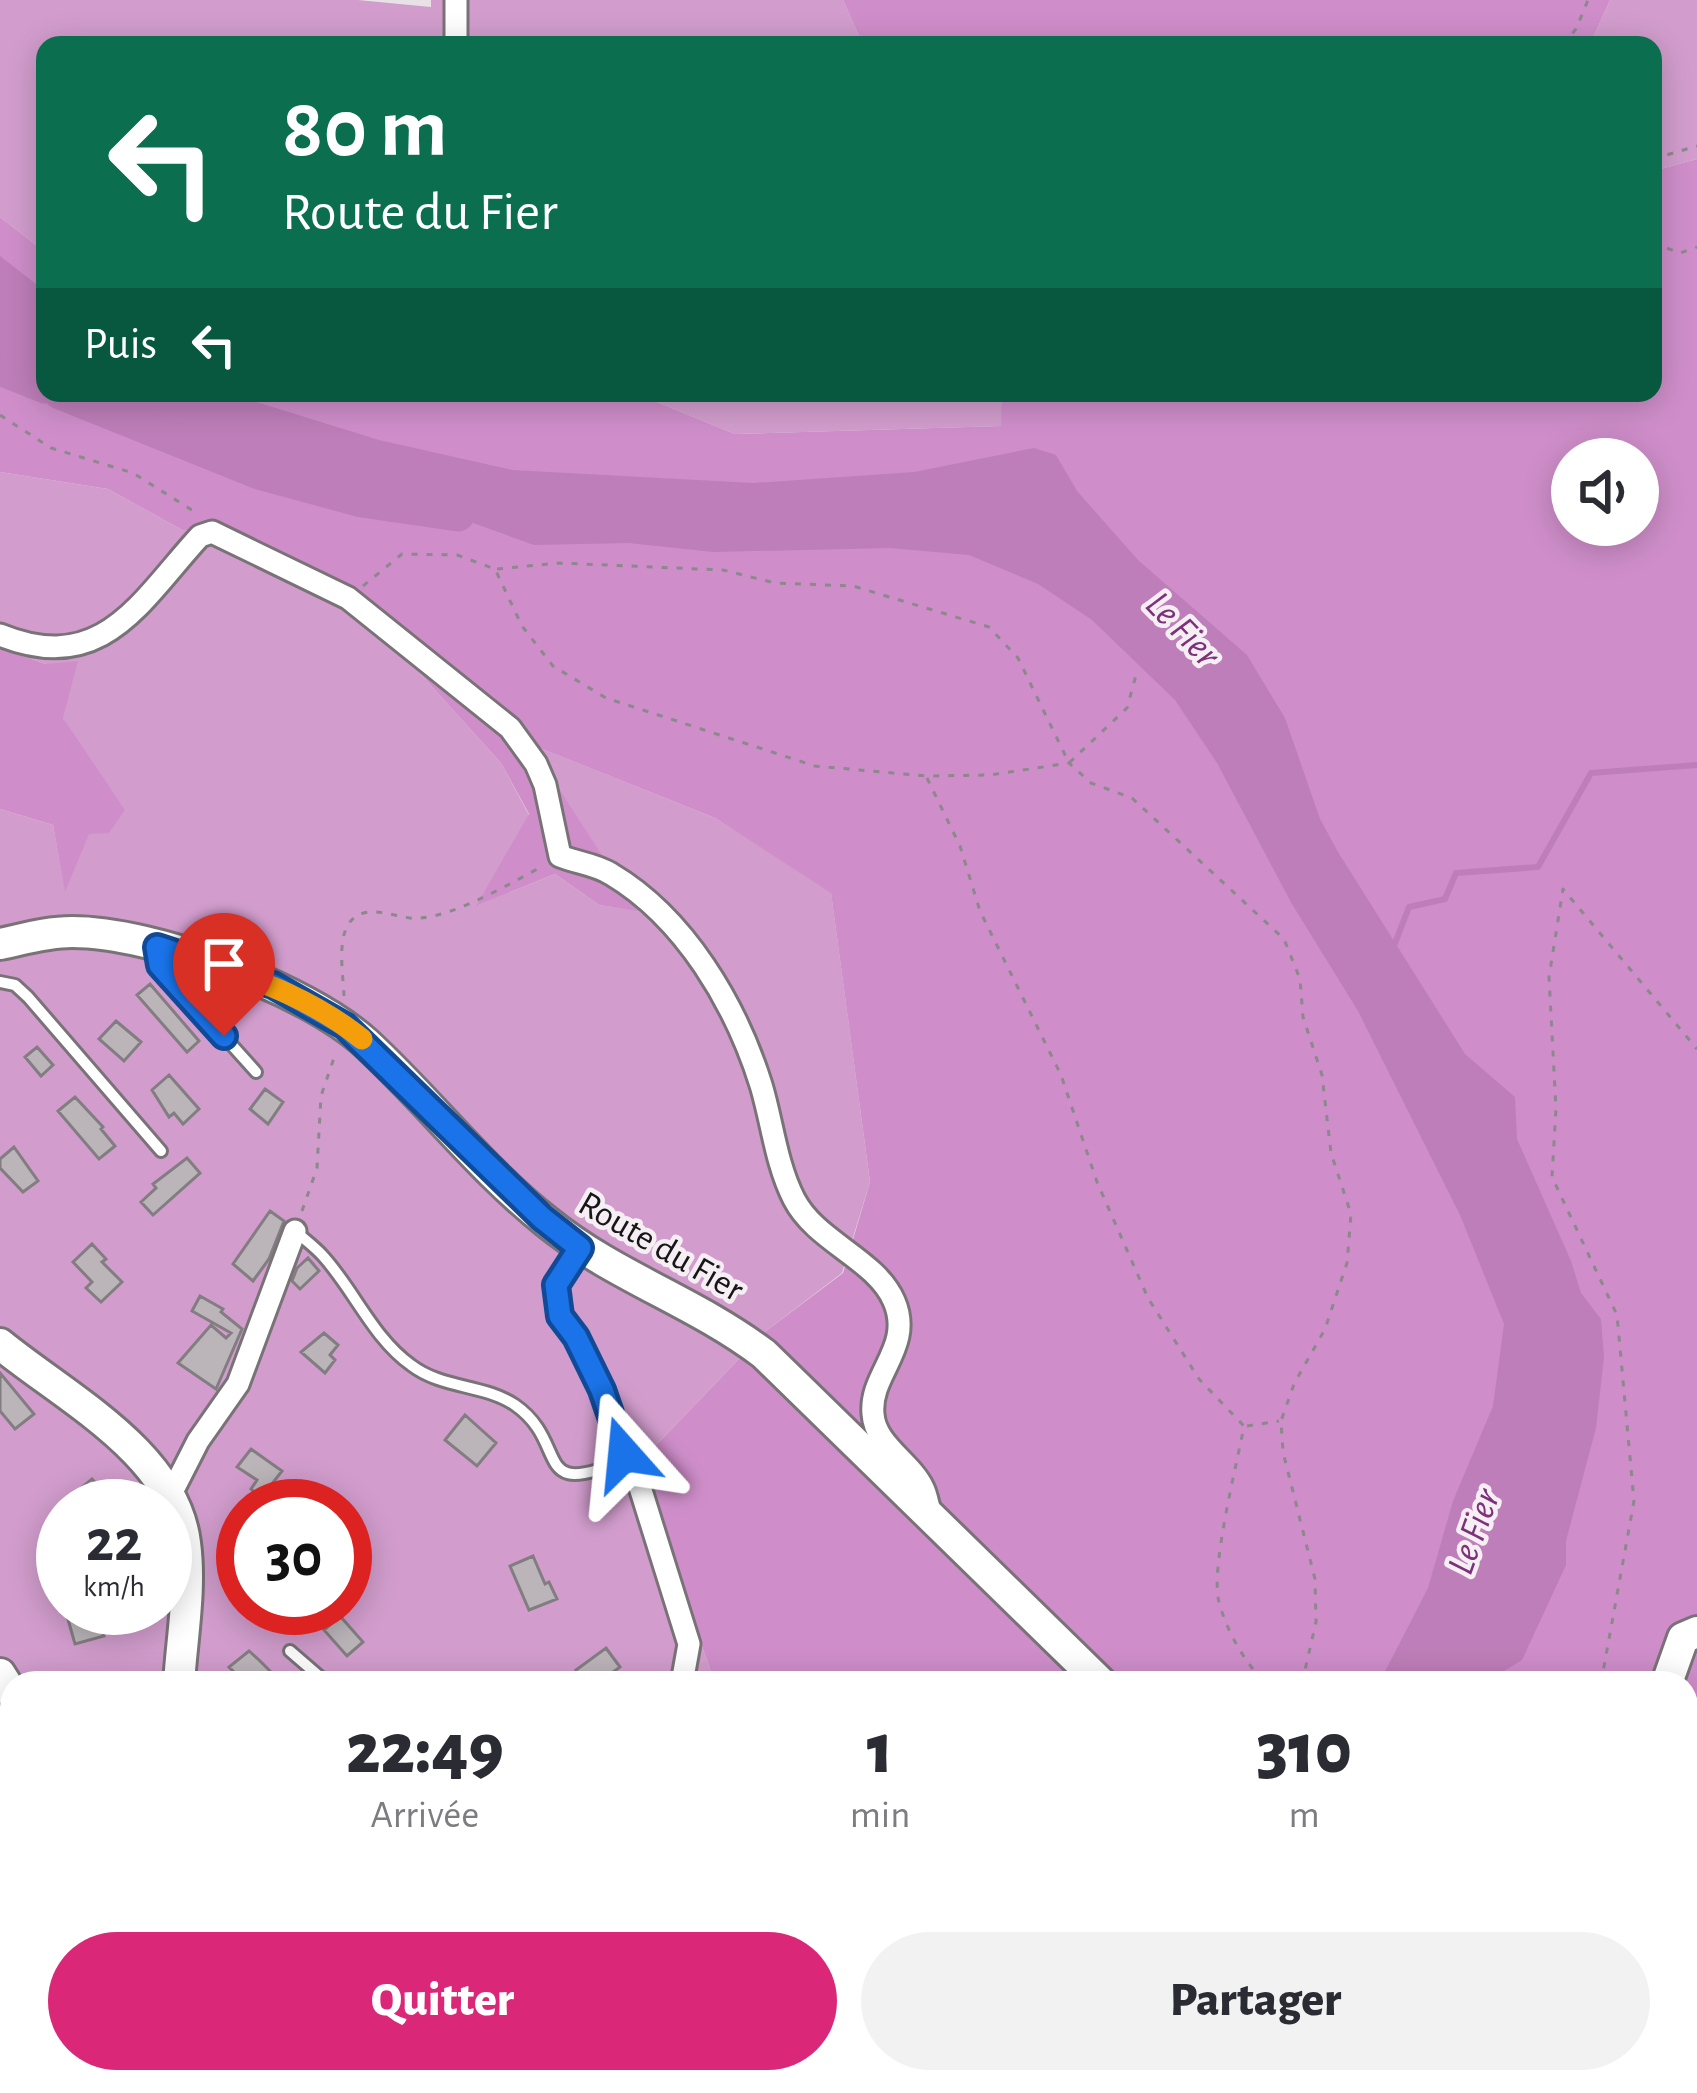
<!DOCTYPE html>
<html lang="fr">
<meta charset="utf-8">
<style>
body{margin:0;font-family:"Alegreya Sans",sans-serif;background:#f2f2f3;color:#2b2b33;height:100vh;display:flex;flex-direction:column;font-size:45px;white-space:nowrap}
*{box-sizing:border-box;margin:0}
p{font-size:39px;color:#7c7c81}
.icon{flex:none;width:66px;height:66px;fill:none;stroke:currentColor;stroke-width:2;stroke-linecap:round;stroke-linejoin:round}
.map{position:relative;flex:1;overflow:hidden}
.drawer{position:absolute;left:0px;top:1671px;width:1698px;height:423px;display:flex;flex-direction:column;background:#fff;border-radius:36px 36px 0 0;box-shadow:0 6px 30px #0003}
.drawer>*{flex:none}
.banner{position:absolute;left:36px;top:36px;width:1626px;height:366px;border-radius:24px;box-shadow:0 6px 30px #0003;background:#0b6e4f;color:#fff;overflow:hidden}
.tools{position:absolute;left:1551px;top:438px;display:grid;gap:24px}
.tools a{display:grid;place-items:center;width:108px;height:108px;border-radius:50%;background:#fff;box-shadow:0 6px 30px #0003;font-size:60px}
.speed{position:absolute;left:36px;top:1479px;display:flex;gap:24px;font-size:60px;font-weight:700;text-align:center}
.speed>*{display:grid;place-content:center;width:156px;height:156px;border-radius:50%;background:#fff;box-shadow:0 6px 30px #0003;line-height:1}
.speed small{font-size:30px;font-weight:400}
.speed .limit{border:18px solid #d22;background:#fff;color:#111}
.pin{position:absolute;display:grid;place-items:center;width:102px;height:102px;color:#fff;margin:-123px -51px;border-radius:50% 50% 50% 0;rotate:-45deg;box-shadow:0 0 12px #0007}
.pin .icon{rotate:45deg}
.me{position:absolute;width:132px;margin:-66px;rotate:342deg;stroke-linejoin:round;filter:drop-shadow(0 0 9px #0008)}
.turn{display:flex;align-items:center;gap:42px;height:252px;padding:0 48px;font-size:54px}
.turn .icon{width:156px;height:156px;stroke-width:2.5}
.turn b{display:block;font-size:84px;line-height:102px}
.then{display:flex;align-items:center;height:114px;padding:0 48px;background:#0003;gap:24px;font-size:45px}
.eta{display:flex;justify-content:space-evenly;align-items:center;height:204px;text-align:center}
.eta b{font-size:72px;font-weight:800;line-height:84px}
.button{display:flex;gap:24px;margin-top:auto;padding:24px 48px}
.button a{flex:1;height:138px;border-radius:72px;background:#db2777;color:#fff;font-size:48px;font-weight:800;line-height:138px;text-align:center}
.button a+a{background:#f2f2f3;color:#2b2b33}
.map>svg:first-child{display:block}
.green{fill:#d29dcd;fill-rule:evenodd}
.forest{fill:#cf8eca;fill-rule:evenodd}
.water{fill:#be7eb9}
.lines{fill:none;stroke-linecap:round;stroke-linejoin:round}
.stream{stroke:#be7eb9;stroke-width:6}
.river{stroke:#be7eb9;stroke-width:33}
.building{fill:#bbb5ba;stroke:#827d81;stroke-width:3}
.service-casing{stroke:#797378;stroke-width:16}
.minor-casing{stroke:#797378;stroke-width:27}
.secondary-casing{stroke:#797378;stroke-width:36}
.path{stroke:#8c888c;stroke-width:3;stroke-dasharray:6 9;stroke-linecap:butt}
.service{stroke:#fff;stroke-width:10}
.minor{stroke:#fff;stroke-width:21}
.secondary{stroke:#fff;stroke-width:30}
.route-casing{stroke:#114b97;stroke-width:30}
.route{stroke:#1a73e8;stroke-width:21}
.slow{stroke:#f59e0b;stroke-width:21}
.labels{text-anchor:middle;stroke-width:9;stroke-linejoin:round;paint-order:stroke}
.street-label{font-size:36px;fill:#171517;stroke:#f5eff4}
.water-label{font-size:39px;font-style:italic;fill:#7e317b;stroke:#f5eff4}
</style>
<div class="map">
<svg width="1697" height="2093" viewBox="0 0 1697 2093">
<rect width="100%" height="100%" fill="#e8e2e7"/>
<path class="green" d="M0,0h358l73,7v-7h412l20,45h-818v207l-45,-35z
M1610,0h87v159l-44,12v-126h-63z
M635,393h367v33l-267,8z
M0,472l108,17 76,42 32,-9 123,62 162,179 28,52 -51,90 77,-31 44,31 38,5 -109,-167 187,75 116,74 39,290 -28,91 -76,58 -128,133 77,219h-703v248l-12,-16v-1106l53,16 12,64 19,-134 -21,-37 -17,-54 -46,-16zM63,1506h102v102h-102zM243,1506h102v102h-102z
M59,2082h493l2,11h-488z"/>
<path class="forest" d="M843,0h767l-20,45h-727z
M1697,159v1934h-1143l-2,-11h1134v-399h-971l-77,-219 128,-133 77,-58 27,-91 -39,-289 -116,-75 -185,-74 108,167 -39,-6 -44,-31 -79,32 53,-92 -28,-51 -162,-179 -122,-62 -33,9 -76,-42 -108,-17v-255l45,35v141h590l100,41 266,-8 1,-33h651v-222zM1572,459h66v66h-66z
M0,648l46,16 32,-3 -15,57 62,92 -16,23 -20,1 -24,58 -12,-67 -53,-16z
M0,1915l12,16v151h47l7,11h-66z"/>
<path class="water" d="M0,256l45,35v90l-45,-16z
M77,393h150l152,47 133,30 241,13 161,-11 120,-24 22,7 21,36 61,69 109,95 38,63 35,101 18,33 127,202 50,43 2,42 54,122 10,32 20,26 3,38 -8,71 -30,113v24l-44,95 -38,23h-105l49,-95 25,-87 40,-95 11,-82 -44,-109 -102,-204 -66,-107 -75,-141 -42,-63 -83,-80 -54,-36 -69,-29 -79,-7 -177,4 -84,-9 -95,2 -86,-31 -85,-15 -103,-28 -120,-56z
M1457,2082h90l10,11h-90z"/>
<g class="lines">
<path class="stream" d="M1392,951l17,-44 36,-8 11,-26 82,-6 53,-94 106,-8"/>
<path class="river" d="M0,369l45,18
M60,393l199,80 103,28 96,14"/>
</g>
<path class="building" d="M150,984l49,57 -12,11 -50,-57z
M116,1021l25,21 -17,19 -25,-22z
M37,1047l16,18 -12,11 -16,-19z
M169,1075l30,34 -16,15 -9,-11 -5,4 -17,-27z
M265,1089l18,13 -15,22 -18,-15z
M75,1097l28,30 -2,2 14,17 -16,13 -41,-48z
M14,1147l24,34 -15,11 -23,-24v-9z
M187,1158l13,15 -47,42 -12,-13 15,-14 -3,-4z
M270,1211l14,10 -15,38 -16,22 -20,-17z
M92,1244l14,15 -4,3 20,20 -21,20 -15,-14 6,-6 -19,-20z
M308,1258l11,13 -19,18 -8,-8 5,-13z
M200,1296l23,13 -2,3 21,17 -26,60 -38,-26 33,-38 15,13 5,-5 -39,-22z
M324,1333l14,12 -8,10 5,5 -10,13 -24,-21z
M0,1373l34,41 -19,15 -15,-18z
M465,1415l31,28 -19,23 -32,-26z
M251,1449l31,22 -21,27 -10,-9 6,-9 -20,-13z
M92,1479l25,27h-58z
M345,1528l19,14 -19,24z
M533,1556l12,28 4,-2 8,17 -28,11 -19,-44z
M95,1608l9,28 -29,8 -8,-28z
M340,1616l23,26 -16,14 -23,-26z
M606,1648l14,19 -22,16h-11l-11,-13z
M249,1651l10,9 23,23h-37l-16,-16z"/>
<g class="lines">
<g class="service-casing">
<path id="service" d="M158,950l2,15 96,107
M0,982l15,3 13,12 133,154
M295,1231c9,8 20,16 28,25 31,34 50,82 88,109 31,24 73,19 104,40 56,39 14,97 111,54
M290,1651l37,32"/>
</g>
<g class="minor-casing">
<path id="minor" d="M456,0v45
M0,635c103,42 141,-35 200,-99l12,-4 136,66 162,130 26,36 9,21 15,71c17,7 35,8 51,18 74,44 125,131 150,211 11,36 15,79 33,114 22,43 82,60 100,102 20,46 -25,73 -21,113 2,31 38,48 50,74 4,8 5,18 8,27
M580,1248l-24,37 4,31 16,21 26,53 22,64 15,30 50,160 -7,39
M171,1494l27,-53 40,-57 57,-153
M1402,2082l6,11"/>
</g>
<g class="secondary-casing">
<path id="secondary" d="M0,944c24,-5 47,-12 72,-12 81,0 233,56 294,111 62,57 115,127 181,179 68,55 147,79 217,132l337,329
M0,1344c66,54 174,109 185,199 6,46 -3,94 -6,140
M0,1674l12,19
M1667,1683l16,-45 14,-6
M1686,1799l11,-14
M1686,1961l11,20
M0,2050l12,31"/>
</g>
<path class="path" d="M1563,45l13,-16 12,-29
M1653,159l44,-13
M1653,243l27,10 17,-6
M0,415l51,33 82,25 65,41
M497,569l62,-6 164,7 52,13 78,3 136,41 29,31 51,105 58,-55 9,-33
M363,586l39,-32 55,1 38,14 27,57 31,40 53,32 209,68 111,10 64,-1 79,-12 22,20 41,15 152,141 16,40 3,38 19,58 9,78 20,61 -4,49 -22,66 -31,55 -13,37 2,31 32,127 1,43 -14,61
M927,778l33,68 20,65 81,164 36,107 51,116 51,81 45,47c-7,38 -34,143 -25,176 8,30 25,59 46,81
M344,996c-1,-29 -13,-85 30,-84 16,0 32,8 47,6 36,-3 90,-35 122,-52
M302,1211l15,-43 4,-72 15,-44
M1247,1426l32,-5
M1601,1683l33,-182 -17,-186 -65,-138 4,-68 -7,-132 14,-88 134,160
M1686,2079l11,7
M1589,2082l10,11
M834,2093l10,-11"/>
<use href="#service" class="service"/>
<use href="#minor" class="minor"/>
<use href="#secondary" class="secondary"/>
</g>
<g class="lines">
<g class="route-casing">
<path id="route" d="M224,1036l-64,-71 -3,-18 116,38 72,41 197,192 38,30 -24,37 4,31 16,21 26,53 22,64"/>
</g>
<use href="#route" class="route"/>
<path class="slow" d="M207,962c56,20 108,39 155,77"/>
</g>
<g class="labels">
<g class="street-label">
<text transform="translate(662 1245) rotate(30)" y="13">Route du Fier</text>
</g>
<g class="water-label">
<text transform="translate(1184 628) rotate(46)" y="14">Le Fier</text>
<text transform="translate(1472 1531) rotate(-70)" y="14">Le Fier</text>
</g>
</g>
</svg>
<div class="tools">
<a><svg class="icon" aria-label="sound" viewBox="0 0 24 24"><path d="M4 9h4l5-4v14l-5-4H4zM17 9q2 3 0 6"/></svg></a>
</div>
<div class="speed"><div>22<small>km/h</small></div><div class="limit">30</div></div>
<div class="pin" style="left:224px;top:1036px;background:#d93025"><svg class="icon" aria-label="arrive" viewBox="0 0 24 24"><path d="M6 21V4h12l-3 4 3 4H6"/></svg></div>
<svg class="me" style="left:624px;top:1454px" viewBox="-20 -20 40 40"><path d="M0-17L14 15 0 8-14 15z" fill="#1a73e8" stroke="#fff" stroke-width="4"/></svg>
<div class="banner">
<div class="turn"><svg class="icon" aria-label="left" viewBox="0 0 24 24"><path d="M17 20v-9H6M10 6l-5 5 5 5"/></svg><div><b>80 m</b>Route du Fier</div></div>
<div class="then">Puis<svg class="icon" aria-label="left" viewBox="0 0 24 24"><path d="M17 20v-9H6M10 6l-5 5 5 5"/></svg></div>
</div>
<section class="drawer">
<div class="eta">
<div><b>22:49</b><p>Arrivée</p></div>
<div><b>1</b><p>min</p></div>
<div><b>310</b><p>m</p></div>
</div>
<div class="button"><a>Quitter</a><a>Partager</a></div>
</section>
</div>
